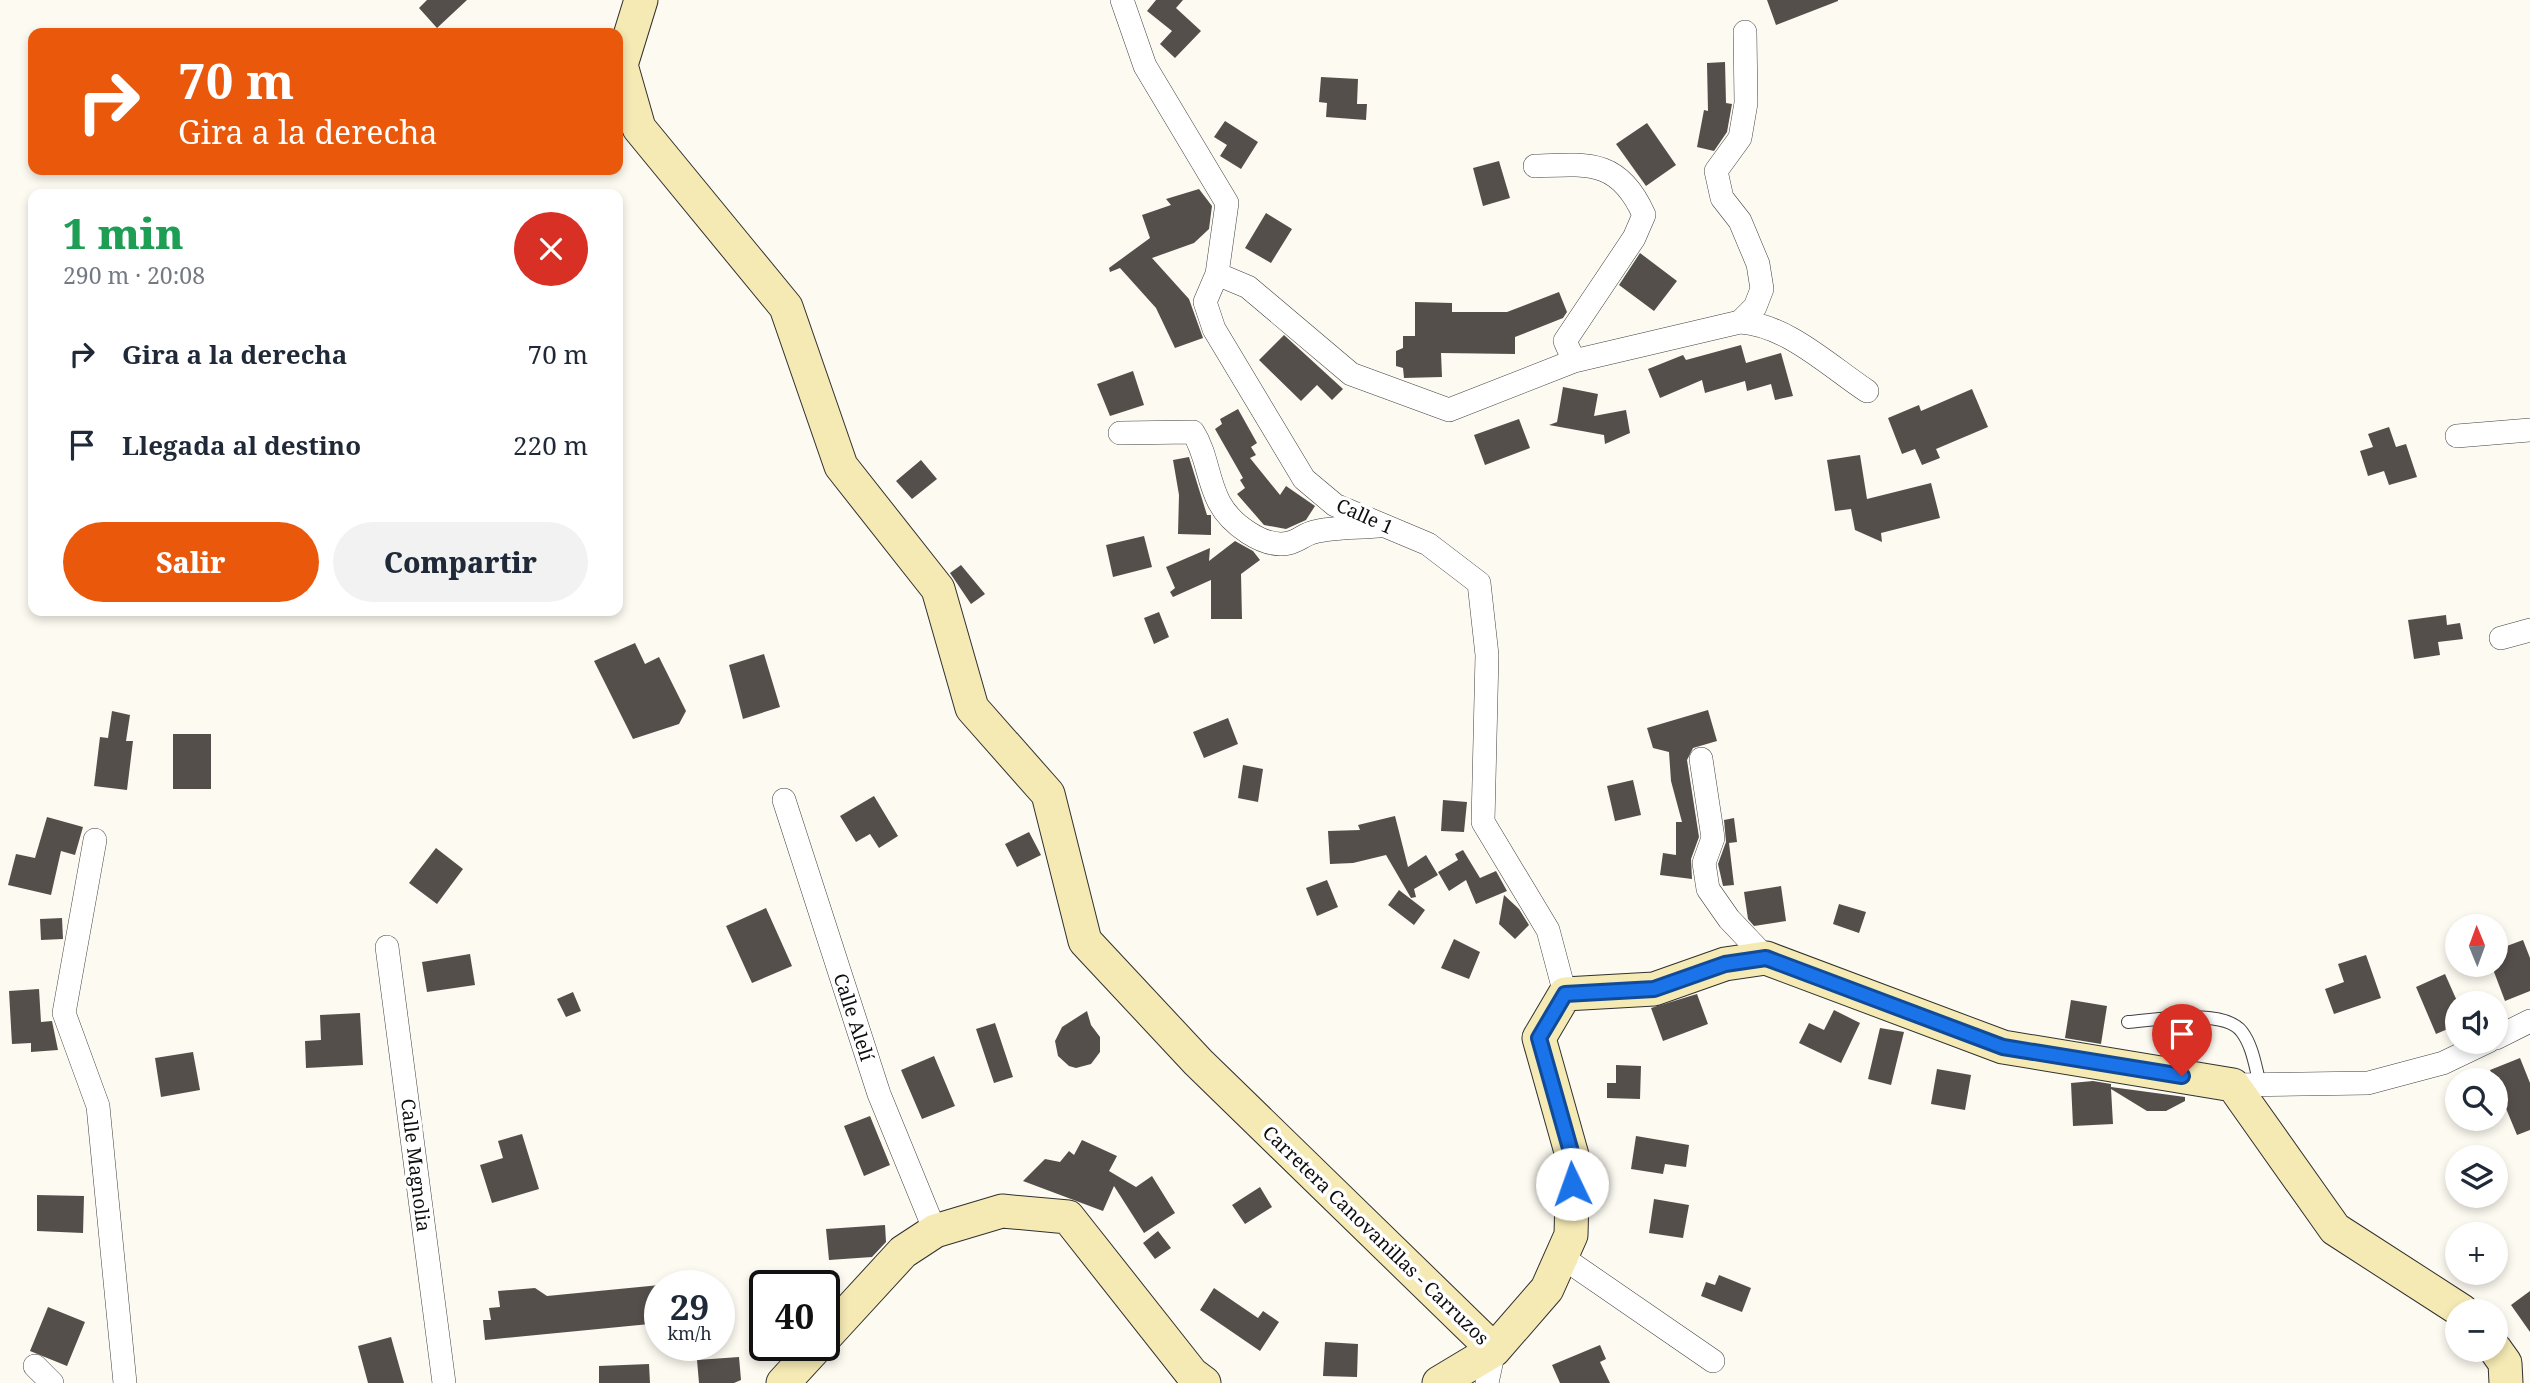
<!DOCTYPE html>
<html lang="es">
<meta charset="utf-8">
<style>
body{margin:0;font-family:"Noto Serif",serif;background:#f2f2f3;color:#1f2937;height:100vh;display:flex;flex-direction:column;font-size:26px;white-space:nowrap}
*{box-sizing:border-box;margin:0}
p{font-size:23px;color:#747a83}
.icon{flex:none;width:38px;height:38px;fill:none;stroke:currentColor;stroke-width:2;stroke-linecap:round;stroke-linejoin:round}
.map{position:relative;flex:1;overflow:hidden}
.panel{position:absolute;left:28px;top:189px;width:595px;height:427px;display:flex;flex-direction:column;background:#fff;border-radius:14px;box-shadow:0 4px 10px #0003}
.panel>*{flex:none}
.banner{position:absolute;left:28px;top:28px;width:595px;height:147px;border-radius:14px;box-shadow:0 4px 10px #0003;background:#ea580c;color:#fff;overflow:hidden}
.needle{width:46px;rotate:359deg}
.buttons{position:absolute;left:2445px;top:914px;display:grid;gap:14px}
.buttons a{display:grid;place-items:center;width:63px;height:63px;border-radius:50%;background:#fff;box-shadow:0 4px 10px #0003;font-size:35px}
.speed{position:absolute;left:644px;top:1270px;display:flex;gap:14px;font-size:35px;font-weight:700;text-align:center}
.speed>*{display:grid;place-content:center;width:91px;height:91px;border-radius:50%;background:#fff;box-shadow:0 4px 10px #0003;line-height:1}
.speed small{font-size:18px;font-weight:400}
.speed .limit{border:4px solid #111;border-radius:10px;background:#fff;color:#111}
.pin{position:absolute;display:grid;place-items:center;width:60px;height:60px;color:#fff;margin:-72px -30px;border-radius:50% 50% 50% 0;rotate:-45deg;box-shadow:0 0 7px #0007}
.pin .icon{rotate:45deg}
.me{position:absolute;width:77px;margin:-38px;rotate:357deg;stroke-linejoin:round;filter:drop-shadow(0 0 5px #0008)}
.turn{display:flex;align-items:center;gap:24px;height:147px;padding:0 35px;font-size:32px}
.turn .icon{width:91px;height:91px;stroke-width:2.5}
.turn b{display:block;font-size:49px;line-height:60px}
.round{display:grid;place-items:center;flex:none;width:74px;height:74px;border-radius:37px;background:#f2f2f3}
.summary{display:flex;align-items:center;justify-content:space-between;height:119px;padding:0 35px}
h1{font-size:42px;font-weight:800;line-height:52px;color:#1e9e55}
.action{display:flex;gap:14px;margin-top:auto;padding:14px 35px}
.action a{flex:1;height:80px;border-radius:42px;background:#ea580c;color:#fff;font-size:28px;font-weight:800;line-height:80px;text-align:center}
.action a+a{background:#f2f2f3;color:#1f2937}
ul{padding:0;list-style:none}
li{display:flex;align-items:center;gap:21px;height:91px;padding:0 35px}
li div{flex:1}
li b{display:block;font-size:26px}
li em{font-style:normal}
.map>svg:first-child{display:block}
.building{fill:#554f4c}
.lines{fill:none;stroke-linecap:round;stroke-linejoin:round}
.lane-casing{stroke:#414141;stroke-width:14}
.street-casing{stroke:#414141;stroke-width:24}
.secondary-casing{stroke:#303030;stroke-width:35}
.lane{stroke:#fff;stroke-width:12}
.street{stroke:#fff;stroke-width:23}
.secondary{stroke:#f5eab4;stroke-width:33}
.route-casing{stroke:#114b97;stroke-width:18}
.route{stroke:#1a73e8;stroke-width:12}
.labels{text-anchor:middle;stroke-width:7;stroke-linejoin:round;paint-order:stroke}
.street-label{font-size:19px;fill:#0e0e0e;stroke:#fff}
</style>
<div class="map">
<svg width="2530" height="1383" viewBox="0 0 2530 1383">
<rect width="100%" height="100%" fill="#fdfaf1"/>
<path class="building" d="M427,0h40l-30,28 -18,-20z
M1156,0h27l-7,8 25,23 -26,27 -15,-14 12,-13 -25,-20z
M1767,0h71v1l-62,24z
M1725,62l1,41 6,1 -5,28 -13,19 -17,-4 7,-37 4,1 -1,-48z
M1321,77l37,2 -1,25h10l-1,16 -40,-3 1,-14 -8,-1z
M1225,121l33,21 -17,27 -21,-13 7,-11 -13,-8z
M1647,123l29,42 -30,21 -30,-42z
M1499,161l11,37 -27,8 -10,-38z
M1199,189l13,17 -3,23 -15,14 -42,15 37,41 14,39 -28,10 -19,-40 -36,-40 -10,4 -1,-4 41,-30 -8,-23 29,-10 -5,-6z
M1266,213l26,16 -21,34 -26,-15z
M1640,253l37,28 -23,30 -35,-26z
M1559,292l8,20 -4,6 -48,19v17l-74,-1 1,24 -38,1 -1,-10 -7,-2v-15l7,-3v-12h12v-34l37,1v9h55z
M1284,335l59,54 -11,11 -15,-15 -16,16 -42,-41z
M1741,345l5,18 35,-10 12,43 -18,4 -4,-16 -24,7 -2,-10 -40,12 -3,-13 -42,18 -12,-29 35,-14 3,5z
M1133,371l11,34 -34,11 -13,-32z
M1563,387l35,7 -4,22 32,-6 4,23 -25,11 -1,-9 -55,-10 8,-3z
M1972,389l16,38 -52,22 4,9 -18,7 -7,-16 -13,5 -14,-36 31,-13 2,6z
M1238,409l19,34 -6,4 5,8 -6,3 30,37 6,-9 29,20 -9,14 -20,9 -22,-4 -27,-31 8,-6 -5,-8 3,-2 -28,-49 7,-5 -2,-5z
M1519,419l11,29 -45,17 -11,-30z
M2389,427l7,20 10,-3 11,33 -28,8 -5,-14 -16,5 -8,-25 13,-4 -5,-13z
M1860,455l7,44 64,-16 9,35 -59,15 1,9 -27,-12 -4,-21 -16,2 -8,-51z
M1189,457l18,58h4v20l-33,-1 1,-39 -6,-35z
M921,460l16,19 -25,20 -16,-18z
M1144,536l8,31 -39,10 -7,-32z
M1235,541l18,10 7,9 -19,14 1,45h-31v-39l-38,17 -3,-5 5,-4 -9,-21 44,-19 -1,13z
M961,565l24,29 -14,10 -21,-31z
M1159,612l10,25 -15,7 -10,-26z
M2446,615l1,10 13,-2 3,16 -25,3 2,13 -26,4 -6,-39z
M635,643l10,21 14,-7 27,54 -7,13 -46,15 -39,-78z
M764,654l16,53 -37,12 -14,-54z
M1708,710l9,31 -24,7 -6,12 12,77 -8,22 1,20 -32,-4 3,-22 13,2v-33h6l-11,-41 -2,-29 -16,-4 -6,-20z
M112,711l18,4 -4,26h7l-6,49 -33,-4 6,-49 8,1z
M1228,718l10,26 -34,14 -11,-26z
M173,734h38v55h-38z
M1243,765l20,4 -5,33 -20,-4z
M1633,780l8,35 -26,6 -8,-35z
M874,796l24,40 -19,12 -9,-14 -14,8 -16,-26z
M1443,800l24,2 -3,30 -23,-1z
M1395,816l13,51 18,-12 12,20 -24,14 2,8 -5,1 -25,-43 -33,8 -23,1 -2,-33 32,-1 -2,-5z
M47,817l36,10 -8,28 -14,-4 -10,44 -43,-10 8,-31 19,4z
M1734,818l3,24 -8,1 5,42 -11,1 -5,-22 8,-22 -2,-22z
M1029,832l12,23 -24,12 -12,-23z
M436,848l27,21 -26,35 -28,-21z
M1463,850l17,28 16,-7 11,20 -31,13 -10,-24 -17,11 -11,-19 20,-12 -3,-6z
M1327,880l11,27 -21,9 -11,-28z
M1781,886l5,35 -32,5 -6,-7 -4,-27z
M1399,890l26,20 -11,15 -26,-20z
M1504,895l15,14 10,16 -14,14 -16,-15z
M1839,904l27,8 -7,21 -26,-9z
M766,908l26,58 -40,17 -26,-57z
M62,918l1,21 -22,1 -1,-21z
M1454,939l26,13 -11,27 -28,-11z
M2523,940l7,18v33l-25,10 -14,-37h5v-14z
M470,954l5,31 -48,7 -5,-30z
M2366,955l15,43 -47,16 -9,-25 19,-7 -6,-18z
M2445,974l12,27v24l-21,9 -20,-47z
M39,989l2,33 11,-1 6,29 -27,2v-9l-19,1 -3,-53z
M573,992l8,19 -15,6 -9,-18z
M1697,994l11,30 -45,17 -12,-33z
M2071,1000l36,6 -6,38 -36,-6z
M1834,1010l26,13 -19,40 -42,-20 10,-20 15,7z
M1087,1011l4,14 9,12v15l-9,12 -15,4 -7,-2 -11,-10 -3,-15 7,-14z
M360,1013l3,52 -57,3 -1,-27 16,-1 -1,-25z
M995,1023l18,54 -19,6 -18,-54z
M1880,1028l24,4 -13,53 -23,-6z
M193,1052l7,38 -39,7 -6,-39z
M934,1056l21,50 -33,13 -21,-49z
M2520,1058l10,25v47l-13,5 -27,-65z
M1616,1065l25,1 -1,33 -33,-1v-15h9z
M1937,1069l34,6 -6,35 -34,-6z
M2093,1081l18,3v3l74,10v4l-19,10h-19l-36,-22 2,35 -40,2 -2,-43z
M870,1116l20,49 -26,11 -20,-50z
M522,1134l17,55 -47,14 -12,-38 23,-7 -5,-17z
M1636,1136l53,9 -3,22 -21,-3 -2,10 -32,-5z
M1082,1140l35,16 -8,15 27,16 16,-11 23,37 -31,20 -30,-47 -11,25 -80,-30 22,-22 15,3 9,-11 5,4z
M1260,1187l12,20 -27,17 -13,-19z
M37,1195l47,1 -1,37 -46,-2z
M1654,1199l35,6 -6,33 -34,-5z
M885,1225l1,17 -14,15 -43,3 -3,-31z
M1158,1231l13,17 -16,11 -12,-16z
M1719,1275l32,13 -9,24 -41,-16 5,-14 9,3z
M660,1285v38l-175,17 -2,-20h8l-2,-12 11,-1 -2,-16 37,-3 12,8z
M1214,1288l44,30 5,-7 16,11 -19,29 -60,-41z
M2530,1291v41l-19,-27z
M48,1307l37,15 -18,44 -37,-15z
M391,1337l13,46h-36l-10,-37z
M1325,1342l33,2 -1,33 -34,-1z
M1600,1345l6,14 -6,3 10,21h-50l-8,-18z
M739,1357l2,23 -7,3h-35l-2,-23z
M649,1364l1,19h-51v-17z"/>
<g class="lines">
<g class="lane-casing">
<path id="lane" d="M2128,1022c26,-2 97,-14 114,10 11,15 13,34 18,52"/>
</g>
<g class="street-casing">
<path id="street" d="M1122,0l23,66 82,137 -10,71 -12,28 9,27 90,150 31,26 93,39 51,39 8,72 -4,167 65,108 17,64
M1535,166c53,-2 84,-7 109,49l-10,23 -69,103 9,20
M1217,274l31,13 103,87 98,36 125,-49 166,-39c47,3 88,43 127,69
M1740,322l15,-15 7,-18 -4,-25 -18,-43 -18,-23 -6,-27 24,-33 6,-35 -1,-71
M1120,433l73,-1c14,22 14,47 26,70 11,21 44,47 70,41 9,-2 16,-9 25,-11 20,-5 43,-4 64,-6
M2457,436l73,-6
M2501,638l29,-8
M1701,759l12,79 -9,25 4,26 21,30 37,39
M784,800l95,294 56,137
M95,840l-31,173 34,93 27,277
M387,947l57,436
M2496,1038l34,-17
M2233,1085l135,-2 75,-20 46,-22
M1562,1257l151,104
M35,1366l17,17
M1487,1383l7,-33"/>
</g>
<g class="secondary-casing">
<path id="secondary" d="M641,0l-20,65 18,63 147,179 55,159 97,123 34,119 76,86 37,147 113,121 296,288
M824,1338l79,-86 32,-21 67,-20 66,6 124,157 12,9
M2495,1349l10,14 1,20
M783,1383l34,-37
M1439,1383l55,-33 53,-61 24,-54 2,-76 -34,-121 26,-44 89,-5 71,-25 41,-6 237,89 230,38 102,144 127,82"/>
</g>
<use href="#lane" class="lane"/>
<use href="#street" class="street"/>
<use href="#secondary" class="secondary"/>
</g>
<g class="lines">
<g class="route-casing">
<path id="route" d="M1572,1184l1,-25 -34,-121 26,-44 89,-5 71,-25 41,-6 237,89 179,29"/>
</g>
<use href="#route" class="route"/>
</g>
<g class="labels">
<g class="street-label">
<text transform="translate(1365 516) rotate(24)" y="7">Calle 1</text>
<text transform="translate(854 1017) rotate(72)" y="7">Calle Alelí</text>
<text transform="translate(416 1165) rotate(83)" y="7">Calle Magnolia</text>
<text transform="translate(1376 1235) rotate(44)" y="7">Carretera Canovanillas - Carruzos</text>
</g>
</g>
</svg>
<div class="buttons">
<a><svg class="needle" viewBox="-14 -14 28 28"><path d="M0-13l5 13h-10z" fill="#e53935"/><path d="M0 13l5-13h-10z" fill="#747a83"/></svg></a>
<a><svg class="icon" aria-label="sound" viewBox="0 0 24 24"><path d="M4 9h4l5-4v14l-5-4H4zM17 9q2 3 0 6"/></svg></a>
<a><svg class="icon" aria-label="search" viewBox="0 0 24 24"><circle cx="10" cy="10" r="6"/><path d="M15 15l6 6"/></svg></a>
<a><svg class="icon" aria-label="layers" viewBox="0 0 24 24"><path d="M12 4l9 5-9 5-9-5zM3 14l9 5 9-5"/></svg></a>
<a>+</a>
<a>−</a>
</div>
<div class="speed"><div>29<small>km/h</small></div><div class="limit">40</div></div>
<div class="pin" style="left:2182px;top:1076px;background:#d93025"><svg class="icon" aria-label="arrive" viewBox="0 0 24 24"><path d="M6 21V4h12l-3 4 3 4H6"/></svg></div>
<svg class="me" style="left:1572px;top:1184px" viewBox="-20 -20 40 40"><circle r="19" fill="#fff"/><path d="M0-13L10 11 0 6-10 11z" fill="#1a73e8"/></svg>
<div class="banner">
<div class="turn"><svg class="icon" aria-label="right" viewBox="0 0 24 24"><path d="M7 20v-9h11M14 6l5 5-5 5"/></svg><div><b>70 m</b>Gira a la derecha</div></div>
</div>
<section class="panel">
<div class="summary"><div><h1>1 min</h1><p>290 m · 20:08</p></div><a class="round" style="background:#d93025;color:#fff"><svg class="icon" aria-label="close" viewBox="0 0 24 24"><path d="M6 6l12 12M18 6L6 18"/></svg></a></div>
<ul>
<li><svg class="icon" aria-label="right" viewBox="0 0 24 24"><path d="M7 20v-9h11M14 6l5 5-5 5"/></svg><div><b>Gira a la derecha</b></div><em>70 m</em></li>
<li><svg class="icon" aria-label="arrive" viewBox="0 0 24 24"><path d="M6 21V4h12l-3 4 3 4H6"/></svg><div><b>Llegada al destino</b></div><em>220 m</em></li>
</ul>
<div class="action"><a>Salir</a><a>Compartir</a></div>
</section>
</div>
